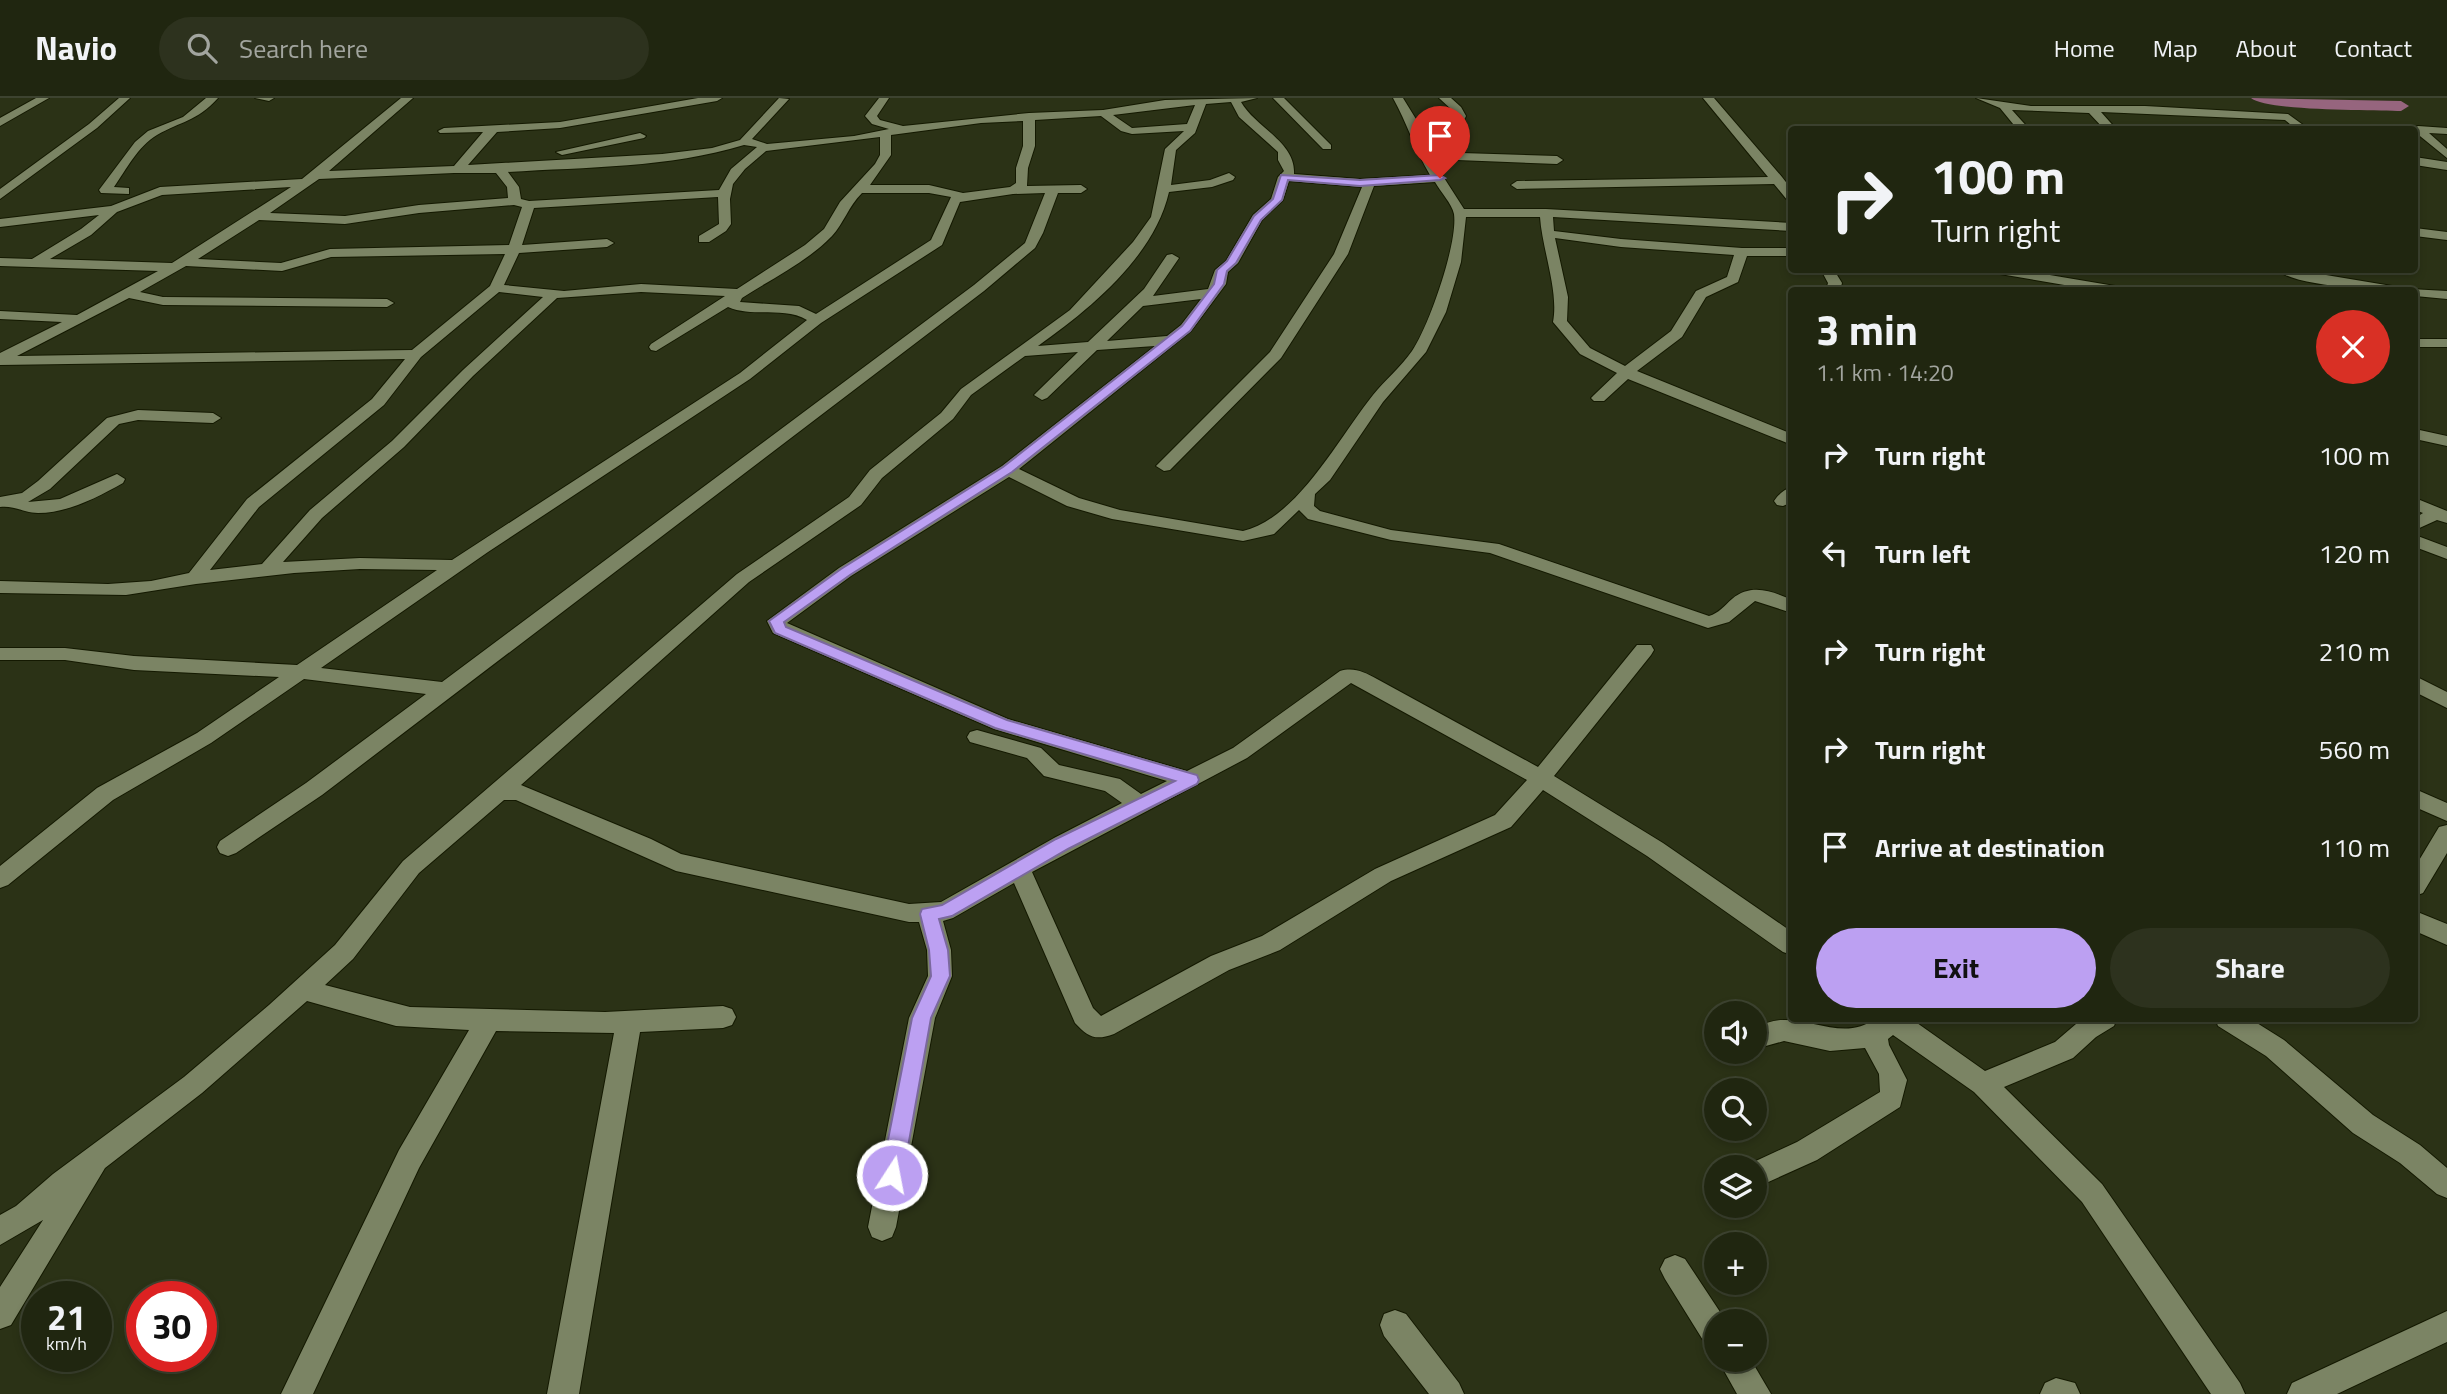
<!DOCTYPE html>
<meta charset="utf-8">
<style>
body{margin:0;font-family:"Titillium Web",sans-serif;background:#2d321e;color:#f1f3f6;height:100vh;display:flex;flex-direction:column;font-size:26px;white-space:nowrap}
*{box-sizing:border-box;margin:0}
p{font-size:23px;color:#a2a59f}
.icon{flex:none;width:38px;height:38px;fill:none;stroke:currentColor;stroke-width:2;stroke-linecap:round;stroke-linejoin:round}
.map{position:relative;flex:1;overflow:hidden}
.sheet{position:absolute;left:1788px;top:189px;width:630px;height:735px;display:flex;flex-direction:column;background:#202610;border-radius:7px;box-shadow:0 4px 10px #0003,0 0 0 2px #3d4330}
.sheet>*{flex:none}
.hud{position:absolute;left:1788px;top:28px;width:630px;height:147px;border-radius:7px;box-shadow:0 4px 10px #0003,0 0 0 2px #3d4330;background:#202610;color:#f1f3f6;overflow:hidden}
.buttons{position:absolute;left:1704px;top:903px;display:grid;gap:14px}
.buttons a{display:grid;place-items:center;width:63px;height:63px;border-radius:50%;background:#202610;box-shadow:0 4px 10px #0003,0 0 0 2px #3d4330;font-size:35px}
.speed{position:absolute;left:21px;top:1183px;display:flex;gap:14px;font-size:35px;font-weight:700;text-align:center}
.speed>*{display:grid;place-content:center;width:91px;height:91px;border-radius:50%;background:#202610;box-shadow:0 4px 10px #0003,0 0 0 2px #3d4330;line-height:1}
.speed small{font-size:18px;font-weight:400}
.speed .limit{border:10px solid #d22;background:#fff;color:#111}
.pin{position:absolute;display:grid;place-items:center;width:60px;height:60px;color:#fff;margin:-72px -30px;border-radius:50% 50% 50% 0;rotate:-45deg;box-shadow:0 0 7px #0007}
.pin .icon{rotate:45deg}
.me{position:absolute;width:77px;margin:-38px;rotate:11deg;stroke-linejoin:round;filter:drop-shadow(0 0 5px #0008)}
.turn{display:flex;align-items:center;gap:24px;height:147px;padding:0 28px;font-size:32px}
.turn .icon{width:91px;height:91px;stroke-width:2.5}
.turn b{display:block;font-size:49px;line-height:60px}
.round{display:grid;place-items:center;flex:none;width:74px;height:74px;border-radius:37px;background:#2d321e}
.summary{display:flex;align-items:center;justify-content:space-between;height:119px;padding:0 28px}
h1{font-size:42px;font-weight:700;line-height:52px}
.cta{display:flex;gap:14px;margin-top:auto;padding:14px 28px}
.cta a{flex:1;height:80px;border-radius:42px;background:#bca0f2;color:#111;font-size:28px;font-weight:700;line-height:80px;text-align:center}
.cta a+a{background:#2d321e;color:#f1f3f6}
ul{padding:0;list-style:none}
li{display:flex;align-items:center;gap:21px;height:98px;padding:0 28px}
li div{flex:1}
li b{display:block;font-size:26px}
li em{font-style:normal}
header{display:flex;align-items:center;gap:42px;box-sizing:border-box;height:98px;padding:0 35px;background:#202610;border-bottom:2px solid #3d4330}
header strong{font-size:33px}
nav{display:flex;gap:38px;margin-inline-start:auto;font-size:24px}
.search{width:490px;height:63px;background:#2d321e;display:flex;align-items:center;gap:18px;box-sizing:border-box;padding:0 24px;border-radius:38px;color:#a2a59f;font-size:26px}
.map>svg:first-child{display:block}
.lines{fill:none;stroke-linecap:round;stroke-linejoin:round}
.river{fill:#96657e;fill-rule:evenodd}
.minor-casing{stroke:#141901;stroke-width:2}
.minor{fill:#7b8464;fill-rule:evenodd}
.route{fill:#bca0f2;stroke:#7a689d;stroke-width:2}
</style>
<header>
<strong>Navio</strong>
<div class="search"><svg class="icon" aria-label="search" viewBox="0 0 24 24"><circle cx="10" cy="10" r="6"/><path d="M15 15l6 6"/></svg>Search here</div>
<nav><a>Home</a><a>Map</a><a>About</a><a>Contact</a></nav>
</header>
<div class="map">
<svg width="2447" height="1296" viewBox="0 0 2447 1296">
<rect width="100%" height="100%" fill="#2b3216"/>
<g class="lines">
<path class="river" d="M2251,0l150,3 8,5 -8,5c-25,-1 -136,0 -150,-13z"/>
<g class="minor-casing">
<path id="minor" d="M36,0h13l-49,28v-8z
M119,0h11l-33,30 -97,71v-10l89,-65z
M206,0h12c-22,24 -37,23 -61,37 -19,11 -31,35 -43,52l15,1v6l-28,-1 -2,-3 36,-48 13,-11 35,-14z
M255,0h19l-5,3z
M401,0h12l-84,73 125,-5 29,-34 -43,1 -2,-2 6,-3 116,-6 138,-24h24l-5,3 -157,27 -63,4 -29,33 194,-11 50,-6 28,-8 39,-42 10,1 -37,40 15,5 87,-8 35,-7 -17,-5 -7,-8 14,-18h10l-12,18 3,4 23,6 126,-13 74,-3 62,-10 92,-2 -16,4c15,26 55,40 53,72l66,5 70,-4c-15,-25 -23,-52 -37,-77h10l16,26 10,28 128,4 6,4 -6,4 -125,-5 32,50h82l246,14v8l-239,-14 1,14 67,8 121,9h50v8h-45l-9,26 -32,15 -24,40 -45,34 155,63v11l-164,-66 -24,22h-10l-3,-3 3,-3 23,-22 -37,-19 -27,-32c6,-31 -11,-73 -13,-105h-74l-5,45 -15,50 -20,40 -43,50 -53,78 -15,14 -1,12 6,5 71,19 108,14 210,72c10,-3 15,-10 23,-17 19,-16 40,-8 60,1v13l-37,-12 -26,21 -21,6 -218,-75 -99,-13 -83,-21 -9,-9 -25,24 -31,7 -131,-22 -45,-13 -58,-29 -158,99 -64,47 221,96 179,52 46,-23 107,-77c14,-4 24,1 37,8l161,88 99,-122h14l3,5 -3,5 -97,121 109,67 129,89v23l-9,-3 -136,-96 -104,-66 -32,37 -120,54 -111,69 -51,20 -115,64c-19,7 -26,3 -39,-11l-61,-140 -61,35 -10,3 8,29 1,26 -17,42 -39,209 -4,10 -10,4 -10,-4 -4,-10 41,-209 19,-42 -1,-26 -8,-28h-10l-233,-51 -160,-71h-12l-85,73 -66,86 -28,26 85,22 195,5 118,-6 9,3 4,8 -4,8 -9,3 -83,4 -61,362h-32l67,-361 -118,-2 -77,137 -106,226h-32l118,-244 70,-120 -73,-4 -89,-25 -105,92 -97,75 -94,157 -11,4v-42l43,-67 -43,25v-30l16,-9 37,-32 131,-97 85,-72 66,-60 68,-84 334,-287 112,-77 21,-27 71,-57 20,-24 109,-79 63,-68 18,-25 14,-68 19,-18 -52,3 -11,-3 -20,-15 -66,4v26l-7,22 -1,18 54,-1 6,4 -6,4h-23l-15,40 -8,15 -51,43 -662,504 -86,58 -8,3 -8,-3 -3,-6 3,-6 86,-58 120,-89 -122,-15 -93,64 -98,57 -105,85 -8,3v-22l97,-78 100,-55 82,-56 -145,-7 -69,-10h-65v-12h65l69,8 163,9 140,-95 -77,-1 -66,4 -98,11 -70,11 -126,-2v-12l108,3 43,-3 38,-8 58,-74 125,-100 33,-40 -405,6v-12l62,-31 -62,-3v-8l77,4 81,-44 -158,-5v-8l32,1 49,-30 18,-14 -99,12v-8l111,-13 49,-19 142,-8zM1231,4l8,15 39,35v8l6,11 -6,6 -7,22 -18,16 -27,46 -11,9 -7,19 -55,7 26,-38 -7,-4 -5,1 -23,34 -56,53 -50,4c52,-37 116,-89 131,-154l43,-5 21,-7 2,-3 -6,-4 -19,7 -39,5 5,-35 19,-17 11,-29zM1195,7l-8,19 -55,4 -19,-13zM1023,23v25l-7,22v15l-6,4 -47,6 -34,-8h-59l21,-30v-20l90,-12zM880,39v18l-5,9 -35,38 -16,27 -19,16 -68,44 -96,-5 -77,7 -60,-6 15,-32 88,-6 7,-4 -7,-4 -85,6 12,-37 184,-11 1,27 -20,12v6h10l17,-11 5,-7 -1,-25 3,-15 12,-15 21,-18zM744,47l13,2 -26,22 -12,21 -190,11 -8,-2 -2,-12 -11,-15c79,-5 161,-4 236,-27zM454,75h42l11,14 1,11 -89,7 -74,11 -75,-3 49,-34zM1289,83l73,6 -28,67 -64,98 -114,114 8,5 6,-1 111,-112 67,-104 26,-68 61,-4c5,9 17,22 19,32 4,29 -25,112 -42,137 -11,16 -27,29 -39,44 -34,42 -75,123 -130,136l-123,-21 -41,-12 -60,-29 172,-138 35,-47 2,-12 10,-9 24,-43 21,-20zM291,89l-119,76 -122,-4 41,-24 26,-23 45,-17zM862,95h67l22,4 -20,43 -115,74 -17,-8 -59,-4 2,-4c29,-19 65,-36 90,-62 12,-13 16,-29 30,-43zM1045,95l-20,50 -51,42 -532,397 -121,-14 167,-116 262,-173 71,-56 121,-78 18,-43 53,-8zM514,107l8,2 -13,38 -179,4 -49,14 -83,-4 61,-39 86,4 74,-11zM1555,140l66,9 113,8 -7,22 -31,14 -25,40 -46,35 -35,-18 -23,-27 1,-24zM505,156l-15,32 -78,64 -395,6 112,-58 34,7 224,2 7,-4 -7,-4 -224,-2 -23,-5 46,-26 96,5 49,-14zM499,194l44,5 -80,73 -71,71 -82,69 -48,54 -52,6 49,-63 125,-102 37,-48zM641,194l84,4 -74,48 -2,3 2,3 5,1 72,-44c25,11 55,-1 79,13l-67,53 -288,187 -92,-2 -77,4 39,-44 82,-71 69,-71 84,-78zM1201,201l-20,26 -14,11 -60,5 36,-35zM1155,248l-153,120 -163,102 -72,53 6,12 221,96 173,52 -26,13 -21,-15 -61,-14 -18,-17 -64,-18 -7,2 -3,5 3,5 57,16 17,18 61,15 17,12 -68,35 -113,64 -32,2 -228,-50 -30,-15 -130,-54 228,-203 112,-77 21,-27 71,-59 18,-24 54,-39 53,-4 -41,40 -3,3 8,5 5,-2 50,-48zM1351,585l176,97 -32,35 -120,54 -113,67 -51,20 -110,60 -8,-8 -61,-136 215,-114z
M1273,0h11l47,47v4h-8z
M1439,0h12l10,9 5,9 -4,8h-8l-2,-14z
M1703,0h11l68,79 10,13v12l-4,-1 -14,-17 -257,5 -6,-4 6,-4 251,-4z
M1976,0l55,8h114l143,8 22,16h-13l-12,-10 -184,-8 16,18h-12l-16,-17 -77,-3 18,20h-12l-18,-22z
M2418,28l29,2v6l-18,-1 18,16v9l-32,-26 -3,-3z
M640,35l6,3 -2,2 -82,17 -6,-3z
M2415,59l32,5v8l-32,-5z
M2415,130l32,4v8l-32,-4z
M1821,172h13l8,13 -2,7h-14l2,-7z
M1993,172h27l95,16 7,4h-28l-94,-16z
M2277,172h19l114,19 37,2v8l-32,-3v-6c-30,0 -117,-2 -138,-20z
M2415,241h32v8h-32z
M138,312l75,3 8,5 -8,5 -75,-3 -19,4 -69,65 -22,13 32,-3 57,-25 8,5 -2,4c-25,14 -55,30 -85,30 -13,0 -25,-8 -38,-6v-10l22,-4 16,-12 69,-63z
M2415,331l32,7v10l-32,-7z
M1792,389v15l-9,4 -6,-1 -3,-4c5,-7 10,-12 18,-14z
M2415,400l32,13v12l-10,-3 -22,10v-12l8,-5 -8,-3z
M2415,437l32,12v12l-32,-12z
M2415,578l32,16v16l-32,-16z
M2415,691l32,14v18l-32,-14z
M2447,727v28l-24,40 -8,3v-29l24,-40z
M2415,813l32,13v21l-32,-14z
M1876,920h34l75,53 70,-29 28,-24h34l-3,8 -18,11 -23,21 -69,29 98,97 138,199 5,11h-34l-129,-192 -108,-110 -81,-57 -5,4 1,6 18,35 -7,27 -83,53 -62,28v-21l-10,-1 52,-24 83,-50 -1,-18 -14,-26 -35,3 -46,-10 -29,8v-22c9,-3 18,-7 28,-7 31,-1 64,21 93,-2z
M2215,920h34l35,22 89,75 47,30 27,23v30l-10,-4 -37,-31 -47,-30 -87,-77 -48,-30z
M1675,1157l10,4 41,62h-9v28l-11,-4 -41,-66 -5,-10 5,-10z
M1395,1212l11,4 53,69 5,11h-35l-45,-58 -4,-11 4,-11z
M2447,1213v31l-110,52h-50l5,-11z
M1718,1262h33l20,34h-34z
M2056,1280l19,5 5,11h-40l5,-11z"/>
</g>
<use href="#minor" class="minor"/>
</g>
<path class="route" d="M1281,77l79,5 80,-5 5,3 -5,2 -80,6 -72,-6 -6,20 -21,20 -25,43 -9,8 -3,13 -34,47 -178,141 -162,103 -66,47 2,5 221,93 190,55 2,5 -2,4 -129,65 -116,67 -13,3 9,31 2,26 -19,42 -28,157 -4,7 -7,2 -7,-2 -4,-7 31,-157 19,-42 -2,-26 -9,-36 2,-5 20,-4 114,-66 119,-58 -180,-53 -220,-95 -6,-12 72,-52 162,-102 179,-141 32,-42 3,-14 10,-9 27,-45 19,-17z"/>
</svg>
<div class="buttons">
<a><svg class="icon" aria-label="sound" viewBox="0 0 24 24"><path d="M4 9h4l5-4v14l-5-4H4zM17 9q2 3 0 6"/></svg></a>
<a><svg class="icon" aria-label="search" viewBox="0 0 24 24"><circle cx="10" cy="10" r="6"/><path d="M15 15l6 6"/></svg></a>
<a><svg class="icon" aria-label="layers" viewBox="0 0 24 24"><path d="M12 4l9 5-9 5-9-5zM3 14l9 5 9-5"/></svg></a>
<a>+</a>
<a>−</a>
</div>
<div class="speed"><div>21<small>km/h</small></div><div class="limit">30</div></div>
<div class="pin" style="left:1440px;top:80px;background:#d93025"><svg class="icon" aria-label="arrive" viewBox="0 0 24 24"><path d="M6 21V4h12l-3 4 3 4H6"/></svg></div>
<svg class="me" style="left:892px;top:1077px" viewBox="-20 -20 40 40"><circle r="17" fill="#bca0f2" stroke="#fff" stroke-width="3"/><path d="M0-11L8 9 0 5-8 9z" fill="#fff"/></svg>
<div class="hud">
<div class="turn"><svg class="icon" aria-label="right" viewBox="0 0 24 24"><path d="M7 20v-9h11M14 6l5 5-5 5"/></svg><div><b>100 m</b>Turn right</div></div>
</div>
<section class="sheet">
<div class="summary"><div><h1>3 min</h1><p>1.1 km · 14:20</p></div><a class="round" style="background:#d93025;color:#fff"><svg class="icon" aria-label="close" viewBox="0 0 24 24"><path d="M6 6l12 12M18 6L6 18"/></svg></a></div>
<ul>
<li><svg class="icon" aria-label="right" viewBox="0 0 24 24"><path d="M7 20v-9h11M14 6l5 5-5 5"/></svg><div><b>Turn right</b></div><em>100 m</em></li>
<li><svg class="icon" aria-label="left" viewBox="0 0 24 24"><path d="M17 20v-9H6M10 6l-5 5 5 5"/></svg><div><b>Turn left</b></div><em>120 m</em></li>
<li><svg class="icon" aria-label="right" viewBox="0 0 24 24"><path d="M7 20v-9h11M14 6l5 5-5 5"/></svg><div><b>Turn right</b></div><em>210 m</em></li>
<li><svg class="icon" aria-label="right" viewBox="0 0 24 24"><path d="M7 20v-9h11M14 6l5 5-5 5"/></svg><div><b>Turn right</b></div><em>560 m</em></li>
<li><svg class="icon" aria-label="arrive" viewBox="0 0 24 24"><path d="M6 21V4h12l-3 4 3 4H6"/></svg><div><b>Arrive at destination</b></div><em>110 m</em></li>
</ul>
<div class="cta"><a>Exit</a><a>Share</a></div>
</section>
</div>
